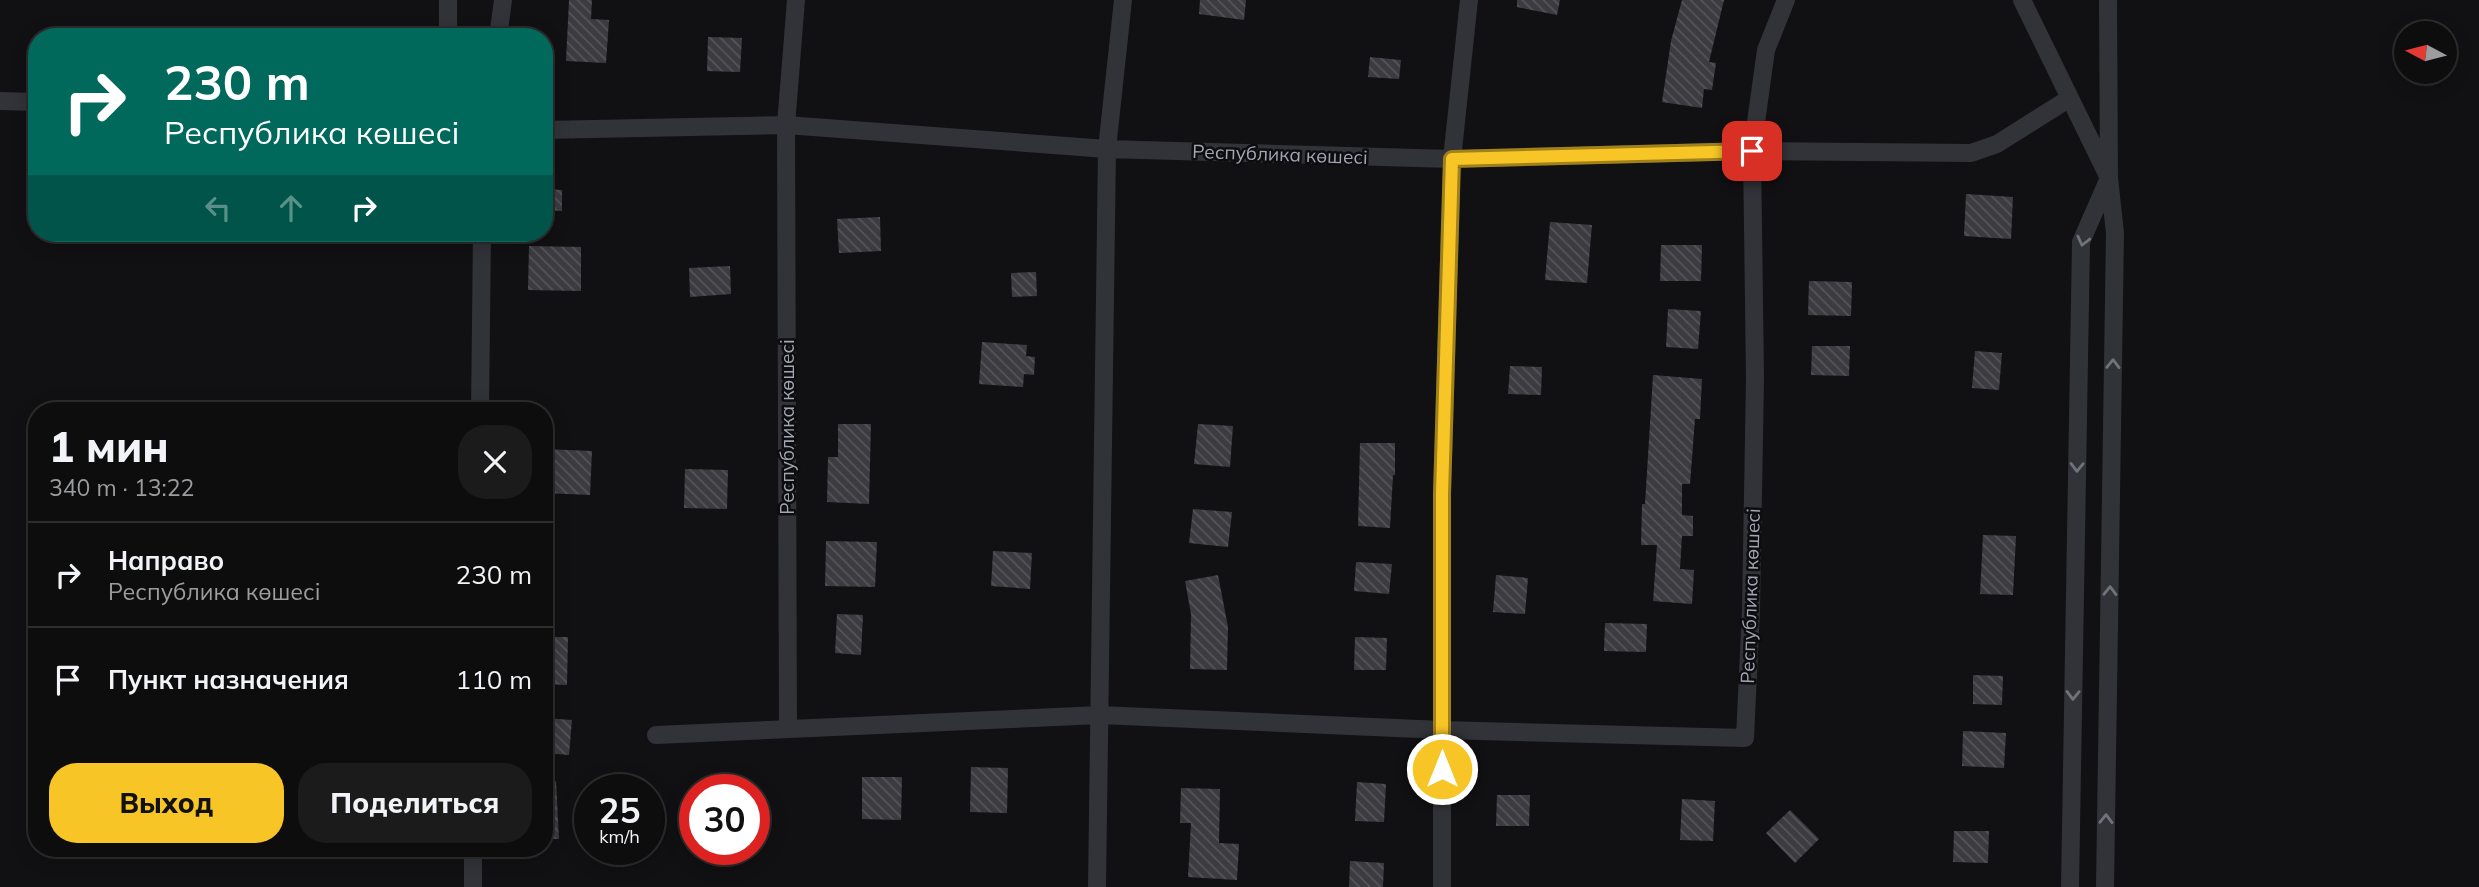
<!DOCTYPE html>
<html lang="ru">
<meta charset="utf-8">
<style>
body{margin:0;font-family:Mulish,sans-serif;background:#1b1b1c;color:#f1f3f6;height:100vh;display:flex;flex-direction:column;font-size:26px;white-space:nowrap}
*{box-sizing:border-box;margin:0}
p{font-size:23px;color:#9a9c9e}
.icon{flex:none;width:38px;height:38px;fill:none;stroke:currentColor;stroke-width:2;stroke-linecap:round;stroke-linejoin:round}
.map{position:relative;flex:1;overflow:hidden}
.panel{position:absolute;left:28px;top:402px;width:525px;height:455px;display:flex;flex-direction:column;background:#0d0d0e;border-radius:28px;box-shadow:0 4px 18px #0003,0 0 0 2px #2d2d2e}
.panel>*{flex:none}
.hud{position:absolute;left:28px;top:28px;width:525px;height:214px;border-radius:28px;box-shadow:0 4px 18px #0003,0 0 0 2px #2d2d2e;background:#00695c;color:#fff;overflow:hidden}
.needle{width:46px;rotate:277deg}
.controls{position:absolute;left:2394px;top:21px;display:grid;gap:14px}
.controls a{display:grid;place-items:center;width:63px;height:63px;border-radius:50%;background:#0d0d0e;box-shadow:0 4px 18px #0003,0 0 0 2px #2d2d2e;font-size:35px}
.speed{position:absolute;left:574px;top:774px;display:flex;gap:14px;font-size:35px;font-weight:700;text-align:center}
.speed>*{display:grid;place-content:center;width:91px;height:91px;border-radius:50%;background:#0d0d0e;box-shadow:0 4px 18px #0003,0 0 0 2px #2d2d2e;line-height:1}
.speed small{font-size:18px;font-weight:400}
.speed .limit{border:10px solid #d22;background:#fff;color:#111}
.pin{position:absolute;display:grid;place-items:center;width:60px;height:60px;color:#fff;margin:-30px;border-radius:14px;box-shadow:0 4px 10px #0006}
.me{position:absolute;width:77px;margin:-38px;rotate:0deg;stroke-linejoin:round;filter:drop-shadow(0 0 5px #0008)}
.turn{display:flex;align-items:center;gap:24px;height:147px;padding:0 21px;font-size:32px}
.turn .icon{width:91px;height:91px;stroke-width:2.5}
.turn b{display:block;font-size:49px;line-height:60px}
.lanes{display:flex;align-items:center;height:66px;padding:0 21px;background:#0003;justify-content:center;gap:35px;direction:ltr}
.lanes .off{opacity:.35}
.round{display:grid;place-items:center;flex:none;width:74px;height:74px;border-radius:28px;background:#1b1b1c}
.head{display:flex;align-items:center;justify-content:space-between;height:119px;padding:0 21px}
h1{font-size:42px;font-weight:800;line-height:52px}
.action{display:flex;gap:14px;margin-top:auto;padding:14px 21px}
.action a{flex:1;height:80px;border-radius:28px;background:#f7c626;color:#111;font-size:28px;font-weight:800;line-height:80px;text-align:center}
.action a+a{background:#1b1b1c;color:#f1f3f6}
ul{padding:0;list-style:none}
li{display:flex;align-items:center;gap:21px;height:105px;padding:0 21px;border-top:2px solid #2d2d2e}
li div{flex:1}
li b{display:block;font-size:26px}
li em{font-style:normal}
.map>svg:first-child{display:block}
.building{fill:url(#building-back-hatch)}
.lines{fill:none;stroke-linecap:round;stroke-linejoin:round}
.street{stroke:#323338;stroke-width:18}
.oneway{stroke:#70727c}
.route-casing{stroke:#a18119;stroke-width:18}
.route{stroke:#f7c626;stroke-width:12}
.labels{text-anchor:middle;stroke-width:5;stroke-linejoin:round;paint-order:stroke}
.street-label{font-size:19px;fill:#a2a6b4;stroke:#0d0c0e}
</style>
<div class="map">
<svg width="2479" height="887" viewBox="0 0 2479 887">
<defs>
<pattern id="building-back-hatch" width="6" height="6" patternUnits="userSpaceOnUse" patternTransform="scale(1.75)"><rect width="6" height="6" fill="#3c3b40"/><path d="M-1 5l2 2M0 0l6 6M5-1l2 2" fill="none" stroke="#555459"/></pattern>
</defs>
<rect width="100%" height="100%" fill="#111113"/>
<path class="building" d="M569,0h23l-1,19 18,1 -3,43 -40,-2z
M1200,0h46l-2,20 -45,-6z
M1517,0h43l-3,15 -40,-8z
M1682,0h42l-15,62 7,1 -4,27 -8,-1 -2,19 -40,-6 9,-61z
M708,37l34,1 -2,34 -33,-1z
M1370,57l31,3 -2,19 -31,-2z
M544,189l18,1v21l-18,-1z
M1966,194l47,3 -2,42 -47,-3z
M880,217l1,34 -42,2 -2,-34z
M1550,222l42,3 -5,58 -42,-3z
M1661,245h41l-1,36h-41z
M529,246l52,1v44l-53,-1z
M730,266l1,28 -41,3 -1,-29z
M1036,272l1,24 -25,1 -1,-24z
M1809,281l43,1 -1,34 -43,-1z
M1668,309l33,2 -3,38 -32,-2z
M982,342l45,3 -1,11 9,1 -1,18 -10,-1 -1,13 -44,-3z
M1812,346h38l-1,30 -38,-1z
M1975,351l27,2 -3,37 -27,-2z
M1510,366l32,1 -1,28 -33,-1z
M1653,375l49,4 -2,40h-5l-5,65h-8v31l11,1v20h-11l-2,33 14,1 -2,34 -39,-3 4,-56h-16l1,-41h3z
M838,424h33l-2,80 -42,-2 1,-45h10z
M1198,424l35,2 -3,41 -36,-3z
M1360,443h35v32h-2l-3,53 -32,-2z
M544,449l48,2 -2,44 -46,-2z
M685,469l43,1 -1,39 -43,-1z
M1193,509l39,3 -4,35 -39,-4z
M1983,535l33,1 -3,59 -33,-1z
M826,541l51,1 -2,45 -50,-1z
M993,551l39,2 -2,36 -39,-3z
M1356,562l36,2 -3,30 -35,-3z
M1218,575l10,52 -1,43 -37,-1 1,-55 -6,-33z
M1496,575l32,3 -3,36 -32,-2z
M837,614l26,1 -2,40 -26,-2z
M1605,623l42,1 -1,28 -42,-1z
M544,637h24l-1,48 -23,-1z
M1355,637l32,1 -1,32h-32z
M1973,675l30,1 -1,29 -29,-1z
M544,718l28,2 -3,35 -25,-2z
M1963,731l43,2 -2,35 -42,-2z
M971,767l37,1 -1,45 -37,-1z
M862,777h40l-1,43 -39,-1z
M544,781h12l3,58h-15z
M1357,782l29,2 -2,38 -29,-1z
M1181,788l39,1 -1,54 20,1 -2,36 -49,-3 3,-54h-11z
M1497,795h33l-1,31h-33z
M1682,799l33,2 -2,40 -33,-1z
M1790,810l29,29 -24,24 -29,-30z
M1954,831h35l-1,32 -35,-1z
M1350,861l34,2 -1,24h-34z"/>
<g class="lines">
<path class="street" d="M2022,0l87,178 6,55 -10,654
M448,37v-37
M498,37l5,-37
M0,101l37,1
M544,130l242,-5 321,24 345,10 300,-8 219,2 26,-9 73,-46
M480,411l2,-178
M788,729l-2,-604 10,-125
M656,735l444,-20 342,15 303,8 6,-129 4,-230 -3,-228 14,-101 20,-50
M473,887v-38
M1097,887l10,-738 16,-149
M1442,887v-393l10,-335 17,-159
M2070,887l11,-645 28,-64 -1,-178"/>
</g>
<defs><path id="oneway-chevron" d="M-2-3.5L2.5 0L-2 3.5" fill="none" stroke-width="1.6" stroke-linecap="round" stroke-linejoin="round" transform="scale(1.75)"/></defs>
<g class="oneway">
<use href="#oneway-chevron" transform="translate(2083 241) rotate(104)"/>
<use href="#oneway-chevron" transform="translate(2113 364) rotate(-89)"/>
<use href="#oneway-chevron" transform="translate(2077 467) rotate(91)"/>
<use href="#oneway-chevron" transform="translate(2110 591) rotate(-89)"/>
<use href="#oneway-chevron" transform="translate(2073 695) rotate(91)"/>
<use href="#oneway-chevron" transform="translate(2106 819) rotate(-89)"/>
</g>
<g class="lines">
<g class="route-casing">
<path id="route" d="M1442,769v-275l10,-335 300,-8"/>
</g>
<use href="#route" class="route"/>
</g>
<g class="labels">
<g class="street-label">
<text transform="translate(1280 154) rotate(2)" y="7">Республика көшесі</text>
<text transform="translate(787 427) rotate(-90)" y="7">Республика көшесі</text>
<text transform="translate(1750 596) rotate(-88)" y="7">Республика көшесі</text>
</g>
</g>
</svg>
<div class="controls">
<a><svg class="needle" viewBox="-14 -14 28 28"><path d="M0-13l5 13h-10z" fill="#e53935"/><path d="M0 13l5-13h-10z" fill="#9a9c9e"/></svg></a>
</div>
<div class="speed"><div>25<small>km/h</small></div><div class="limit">30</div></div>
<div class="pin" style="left:1752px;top:151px;background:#d93025"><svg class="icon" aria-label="arrive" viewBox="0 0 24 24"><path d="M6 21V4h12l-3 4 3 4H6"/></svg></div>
<svg class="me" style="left:1442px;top:769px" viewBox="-20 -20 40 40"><circle r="17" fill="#f7c626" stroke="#fff" stroke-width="3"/><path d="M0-11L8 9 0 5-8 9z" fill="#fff"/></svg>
<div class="hud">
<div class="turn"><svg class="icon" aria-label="right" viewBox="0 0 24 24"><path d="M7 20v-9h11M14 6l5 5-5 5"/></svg><div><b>230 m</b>Республика көшесі</div></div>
<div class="lanes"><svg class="icon off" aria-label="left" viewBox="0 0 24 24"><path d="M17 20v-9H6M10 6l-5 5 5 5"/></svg><svg class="icon off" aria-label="ahead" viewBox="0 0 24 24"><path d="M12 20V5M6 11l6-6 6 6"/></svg><svg class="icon" aria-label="right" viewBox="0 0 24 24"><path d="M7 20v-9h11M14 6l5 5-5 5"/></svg></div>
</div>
<section class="panel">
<div class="head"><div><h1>1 мин</h1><p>340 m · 13:22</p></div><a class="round"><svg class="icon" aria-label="close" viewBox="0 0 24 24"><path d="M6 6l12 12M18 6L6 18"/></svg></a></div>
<ul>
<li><svg class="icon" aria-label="right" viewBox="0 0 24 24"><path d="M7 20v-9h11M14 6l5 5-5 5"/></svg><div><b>Направо</b><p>Республика көшесі</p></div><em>230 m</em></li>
<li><svg class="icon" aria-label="arrive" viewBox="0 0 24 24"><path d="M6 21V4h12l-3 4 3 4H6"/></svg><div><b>Пункт назначения</b></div><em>110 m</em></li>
</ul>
<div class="action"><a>Выход</a><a>Поделиться</a></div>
</section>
</div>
